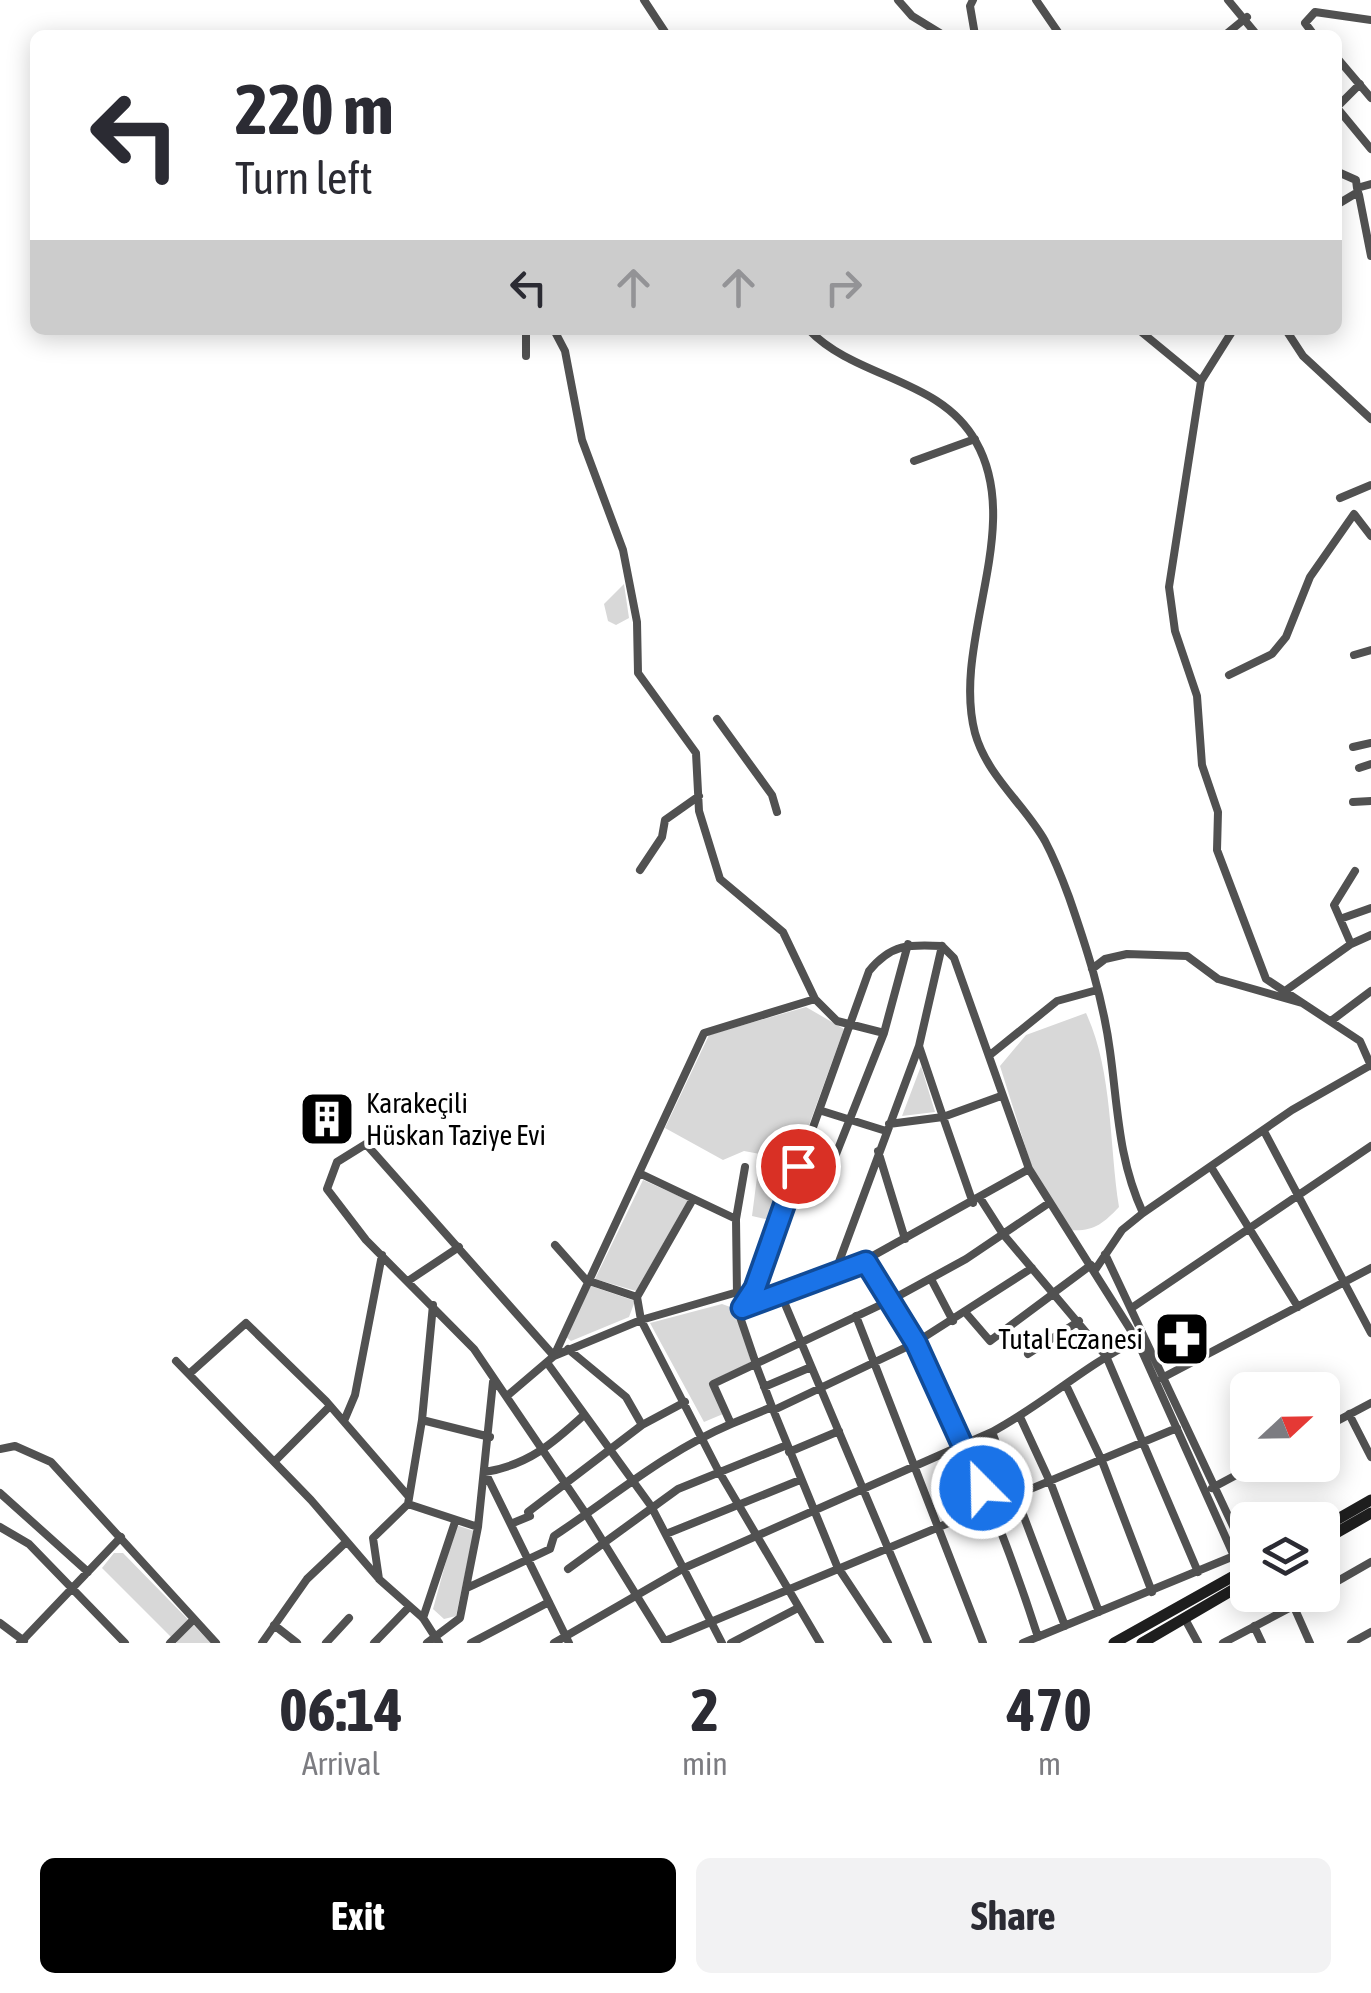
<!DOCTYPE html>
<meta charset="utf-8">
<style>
body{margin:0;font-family:"Asap Condensed",sans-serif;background:#f2f2f3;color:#2b2b33;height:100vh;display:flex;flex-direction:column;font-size:38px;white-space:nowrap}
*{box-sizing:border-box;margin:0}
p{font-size:32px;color:#7c7c81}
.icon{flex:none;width:55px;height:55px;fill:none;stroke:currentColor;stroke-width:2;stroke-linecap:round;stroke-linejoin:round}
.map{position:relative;height:1643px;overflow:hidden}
.panel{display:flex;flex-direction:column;background:#fff;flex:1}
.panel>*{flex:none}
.banner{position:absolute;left:30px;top:30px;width:1312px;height:305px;border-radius:15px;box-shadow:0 5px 25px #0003;background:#fff;color:#2b2b33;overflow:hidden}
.needle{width:65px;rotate:68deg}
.controls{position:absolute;left:1230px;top:1372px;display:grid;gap:20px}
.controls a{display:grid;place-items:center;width:110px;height:110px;border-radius:15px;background:#fff;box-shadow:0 5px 25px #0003;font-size:50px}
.pin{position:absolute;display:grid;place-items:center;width:85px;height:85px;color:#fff;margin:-42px;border:5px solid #fff;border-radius:50%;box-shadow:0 2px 10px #0007}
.me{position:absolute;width:110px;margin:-55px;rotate:337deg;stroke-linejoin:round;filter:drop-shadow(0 0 8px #0008)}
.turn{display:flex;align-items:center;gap:35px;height:210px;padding:0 40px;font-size:45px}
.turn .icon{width:130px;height:130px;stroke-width:2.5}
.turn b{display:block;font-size:70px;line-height:85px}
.lanes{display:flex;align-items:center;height:95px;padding:0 40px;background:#0003;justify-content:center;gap:50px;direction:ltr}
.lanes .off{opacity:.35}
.eta{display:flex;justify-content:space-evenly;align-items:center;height:170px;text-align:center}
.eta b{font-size:60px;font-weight:700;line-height:70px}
.action{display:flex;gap:20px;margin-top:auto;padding:20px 40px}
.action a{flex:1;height:115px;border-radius:15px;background:#000;color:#fff;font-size:40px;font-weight:700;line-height:115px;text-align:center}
.action a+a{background:#f2f2f3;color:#2b2b33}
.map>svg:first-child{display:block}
.green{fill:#d8d8d8}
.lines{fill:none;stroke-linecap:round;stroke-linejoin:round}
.minor{stroke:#515151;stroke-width:8}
.secondary{stroke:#1e1e1e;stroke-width:11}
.route-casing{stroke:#114b97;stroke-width:25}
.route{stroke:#1a73e8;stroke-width:18}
.labels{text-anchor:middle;stroke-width:8;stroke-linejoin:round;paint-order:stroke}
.poi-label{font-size:28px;fill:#000;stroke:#fff;text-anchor:start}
</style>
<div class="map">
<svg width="1371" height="1643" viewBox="0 0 1371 1643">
<rect width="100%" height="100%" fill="#fff"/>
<path class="green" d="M624,584l5,34 -13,7 -8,-4 -4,-17z
M806,1007l38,22 -70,192 -22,-5 8,-62 -16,-3 -21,9 -58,-32 44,-93z
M1086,1013c27,58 23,131 33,194 -16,17 -26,25 -50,23l-36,-59 -33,-105 26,-31z
M921,1066l14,46 -33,4z
M643,1180l45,20 -52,91 -41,-12z
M591,1286l44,15 -6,16 -58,24 -6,-5z
M722,1304l14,5 15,53 -42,20 14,32 -19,8 -54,-99z
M456,1525l18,6 -18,85 -12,3 -11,-10z
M114,1553h9l88,90h-34l-75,-75z"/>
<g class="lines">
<path class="minor" d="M644,0l23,35
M898,0l14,16 31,19
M973,0l-3,6 5,29
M1036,0l24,35
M1228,0l29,35
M1225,35l22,-18
M1314,35l-9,-12 10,-11 56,8
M1338,59l33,39
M1338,106l22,-22
M1338,109l33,40
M1338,172l18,8 1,8 14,-4
M1359,195l12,61
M1338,204l20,-12
M526,330v26
M554,330l11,21 17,89 41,110 14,72 1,51 58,80 3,58 21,68 63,53 32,67 22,22 47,12
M809,330c47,49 132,48 167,112 49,86 -25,200 -1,291 12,43 49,71 70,108 9,17 17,37 24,56 17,49 34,101 41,154 8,57 8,108 33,162
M1139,330l62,51 -32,206 6,44 22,65 5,69 16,47 -1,38 49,129 94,62 11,25
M1286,330l17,26 68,63
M1201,381l32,-51
M914,461l61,-22
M1340,498l31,-13
M1354,655l17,-5
M1229,675l43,-21 14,-17 24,-60 44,-63 17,22
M717,719l55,76 5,17
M1353,747l18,-4
M1359,768l12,-4
M1353,802l18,-1
M640,870l22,-33 3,-17 34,-24
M1340,919l31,-11
M1351,944l20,-9
M942,946l12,12 75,211 108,171 97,216 -211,87
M1092,969l13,-10 22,-5 60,2 31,23 84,24
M1285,991l66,-47 -17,-39 21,-34
M1331,1021l40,-30
M919,1046l-86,232 -91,30 31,-69 96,-268c22,-27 40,-27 73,-25l-23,100 24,71 58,-21
M990,1055l67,-54 40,-11
M822,1111l64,20
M889,1124l54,-7 30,86
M1265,1133l106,200
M878,1151l27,88
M1211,1167l87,140
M639,1173l97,46 1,75
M823,1187l61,-154 24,-89
M980,1198l23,36 103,122 92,216
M693,1199l-56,98 4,23 77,150 102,173
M736,1219l9,-52
M555,1245l31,35 51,17
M1105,1254l143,304
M866,1262c75,116 130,244 172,375
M1095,1270l27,-40 21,-17 149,-103 79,-45
M833,1278l196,-109
M931,1279l22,42
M408,1281l51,-34
M1056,1291l35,-26
M782,1297l146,346
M1133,1307l238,-161
M742,1308l-3,6 16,47
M965,1312l25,29 63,-47
M856,1316l127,327
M568,1349l58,48 16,28
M1028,1354l51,-33
M176,1361l135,139 69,80 43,38 16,25
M548,1364l103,142 71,137
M756,1365l16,42
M189,1374l57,-51 80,78 83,96
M1162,1378l209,-110
M1066,1385l36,76 50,131
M764,1387l47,-20
M507,1396l47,-40 150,-323 111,-34
M774,1410l141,-67 117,-75
M1349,1414l22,43
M1020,1417l31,67 48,128
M422,1420l68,17
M344,1421l11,-26 27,-140
M1322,1429l49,-26
M992,1432l73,194
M0,1449l15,-3 36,16 165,181
M789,1452l50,-21
M275,1461l55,-55
M1212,1488l43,-23
M0,1493l88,79
M408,1504l70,23
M513,1523l17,-7 -2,-4 114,-87 43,-23
M0,1527l29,17 96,99
M666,1534l134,-54
M568,1569l110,-80 109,-44
M379,1579l-6,-41 35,-34 14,-84 11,-115
M467,1588l83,-39 4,-13c59,-39 111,-84 177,-112
M1322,1590l49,-28
M1294,1607l16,36
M423,1618l32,-96
M1185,1619l13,24
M0,1623l24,18
M274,1625l23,18
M1254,1626l8,17
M665,1641l512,-213
M20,1643l101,-106
M170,1643l24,-24
M262,1643l45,-64 38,-36
M326,1643l23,-25
M374,1643l35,-36
M427,1643l33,-25 18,-91 15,-145
M471,1643l78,-41
M554,1643l130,-75 308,-136c54,-29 90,-65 145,-92
M569,1643l-84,-171c43,-7 67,-28 99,-57
M666,1643l-80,-129 -112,-165 -108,-109 -39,-51 10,-27 29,-18 188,212 87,-36 114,-33
M731,1643l67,-35
M888,1643l-51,-77 -65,-159 -41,17 -18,-40 178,-84 75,-41 83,-56
M1223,1643l91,-48
M1351,1643l20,-11"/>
<path class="secondary" d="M1322,1528l49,-28
M1322,1541l49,-28
M1114,1643l134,-75
M1142,1643l106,-62"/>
</g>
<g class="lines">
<g class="route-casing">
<path id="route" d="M798,1166l-43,122 -13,20 124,-46 50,81 66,145"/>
</g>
<use href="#route" class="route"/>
</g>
<defs>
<g id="building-square" transform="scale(2.875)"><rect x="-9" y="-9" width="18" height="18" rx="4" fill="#000" stroke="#fff"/><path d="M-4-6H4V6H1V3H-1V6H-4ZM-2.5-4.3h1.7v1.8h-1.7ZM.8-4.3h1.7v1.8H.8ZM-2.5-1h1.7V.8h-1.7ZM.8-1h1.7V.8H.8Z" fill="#fff"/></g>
<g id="pharmacy-square" transform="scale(2.875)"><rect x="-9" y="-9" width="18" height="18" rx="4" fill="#000" stroke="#fff"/><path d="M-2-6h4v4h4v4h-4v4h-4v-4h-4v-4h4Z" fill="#fff"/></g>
</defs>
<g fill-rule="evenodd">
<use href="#building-square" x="327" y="1119"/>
<use href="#pharmacy-square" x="1182" y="1339"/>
</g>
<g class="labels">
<g class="poi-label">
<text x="366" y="1113">Karakeçili<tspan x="366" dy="32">Hüskan Taziye Evi</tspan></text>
<text x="1143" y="1349" text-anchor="end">Tutal Eczanesi</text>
</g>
</g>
</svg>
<div class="controls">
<a><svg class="needle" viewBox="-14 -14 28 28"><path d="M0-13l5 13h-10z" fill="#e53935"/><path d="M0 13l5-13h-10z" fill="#7c7c81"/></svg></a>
<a><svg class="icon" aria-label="layers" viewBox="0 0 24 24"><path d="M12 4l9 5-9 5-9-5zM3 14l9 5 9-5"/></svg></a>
</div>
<div class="pin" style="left:798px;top:1166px;background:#d93025"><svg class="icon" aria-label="arrive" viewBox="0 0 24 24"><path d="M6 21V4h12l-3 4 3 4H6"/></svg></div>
<svg class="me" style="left:982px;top:1488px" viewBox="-20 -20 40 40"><circle r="17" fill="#1a73e8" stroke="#fff" stroke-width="3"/><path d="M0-11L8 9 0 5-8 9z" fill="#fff"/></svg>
<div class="banner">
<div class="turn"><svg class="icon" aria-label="left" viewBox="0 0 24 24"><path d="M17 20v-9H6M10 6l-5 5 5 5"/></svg><div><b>220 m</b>Turn left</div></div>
<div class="lanes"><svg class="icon" aria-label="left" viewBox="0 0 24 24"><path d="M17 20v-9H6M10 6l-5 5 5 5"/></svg><svg class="icon off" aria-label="ahead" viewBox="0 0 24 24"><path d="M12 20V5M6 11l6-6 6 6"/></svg><svg class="icon off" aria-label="ahead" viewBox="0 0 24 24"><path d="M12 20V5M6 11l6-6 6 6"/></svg><svg class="icon off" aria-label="right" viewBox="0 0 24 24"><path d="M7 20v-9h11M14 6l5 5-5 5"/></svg></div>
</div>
</div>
<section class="panel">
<div class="eta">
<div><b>06:14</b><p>Arrival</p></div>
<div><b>2</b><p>min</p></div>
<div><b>470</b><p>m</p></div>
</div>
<div class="action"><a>Exit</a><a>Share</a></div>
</section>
